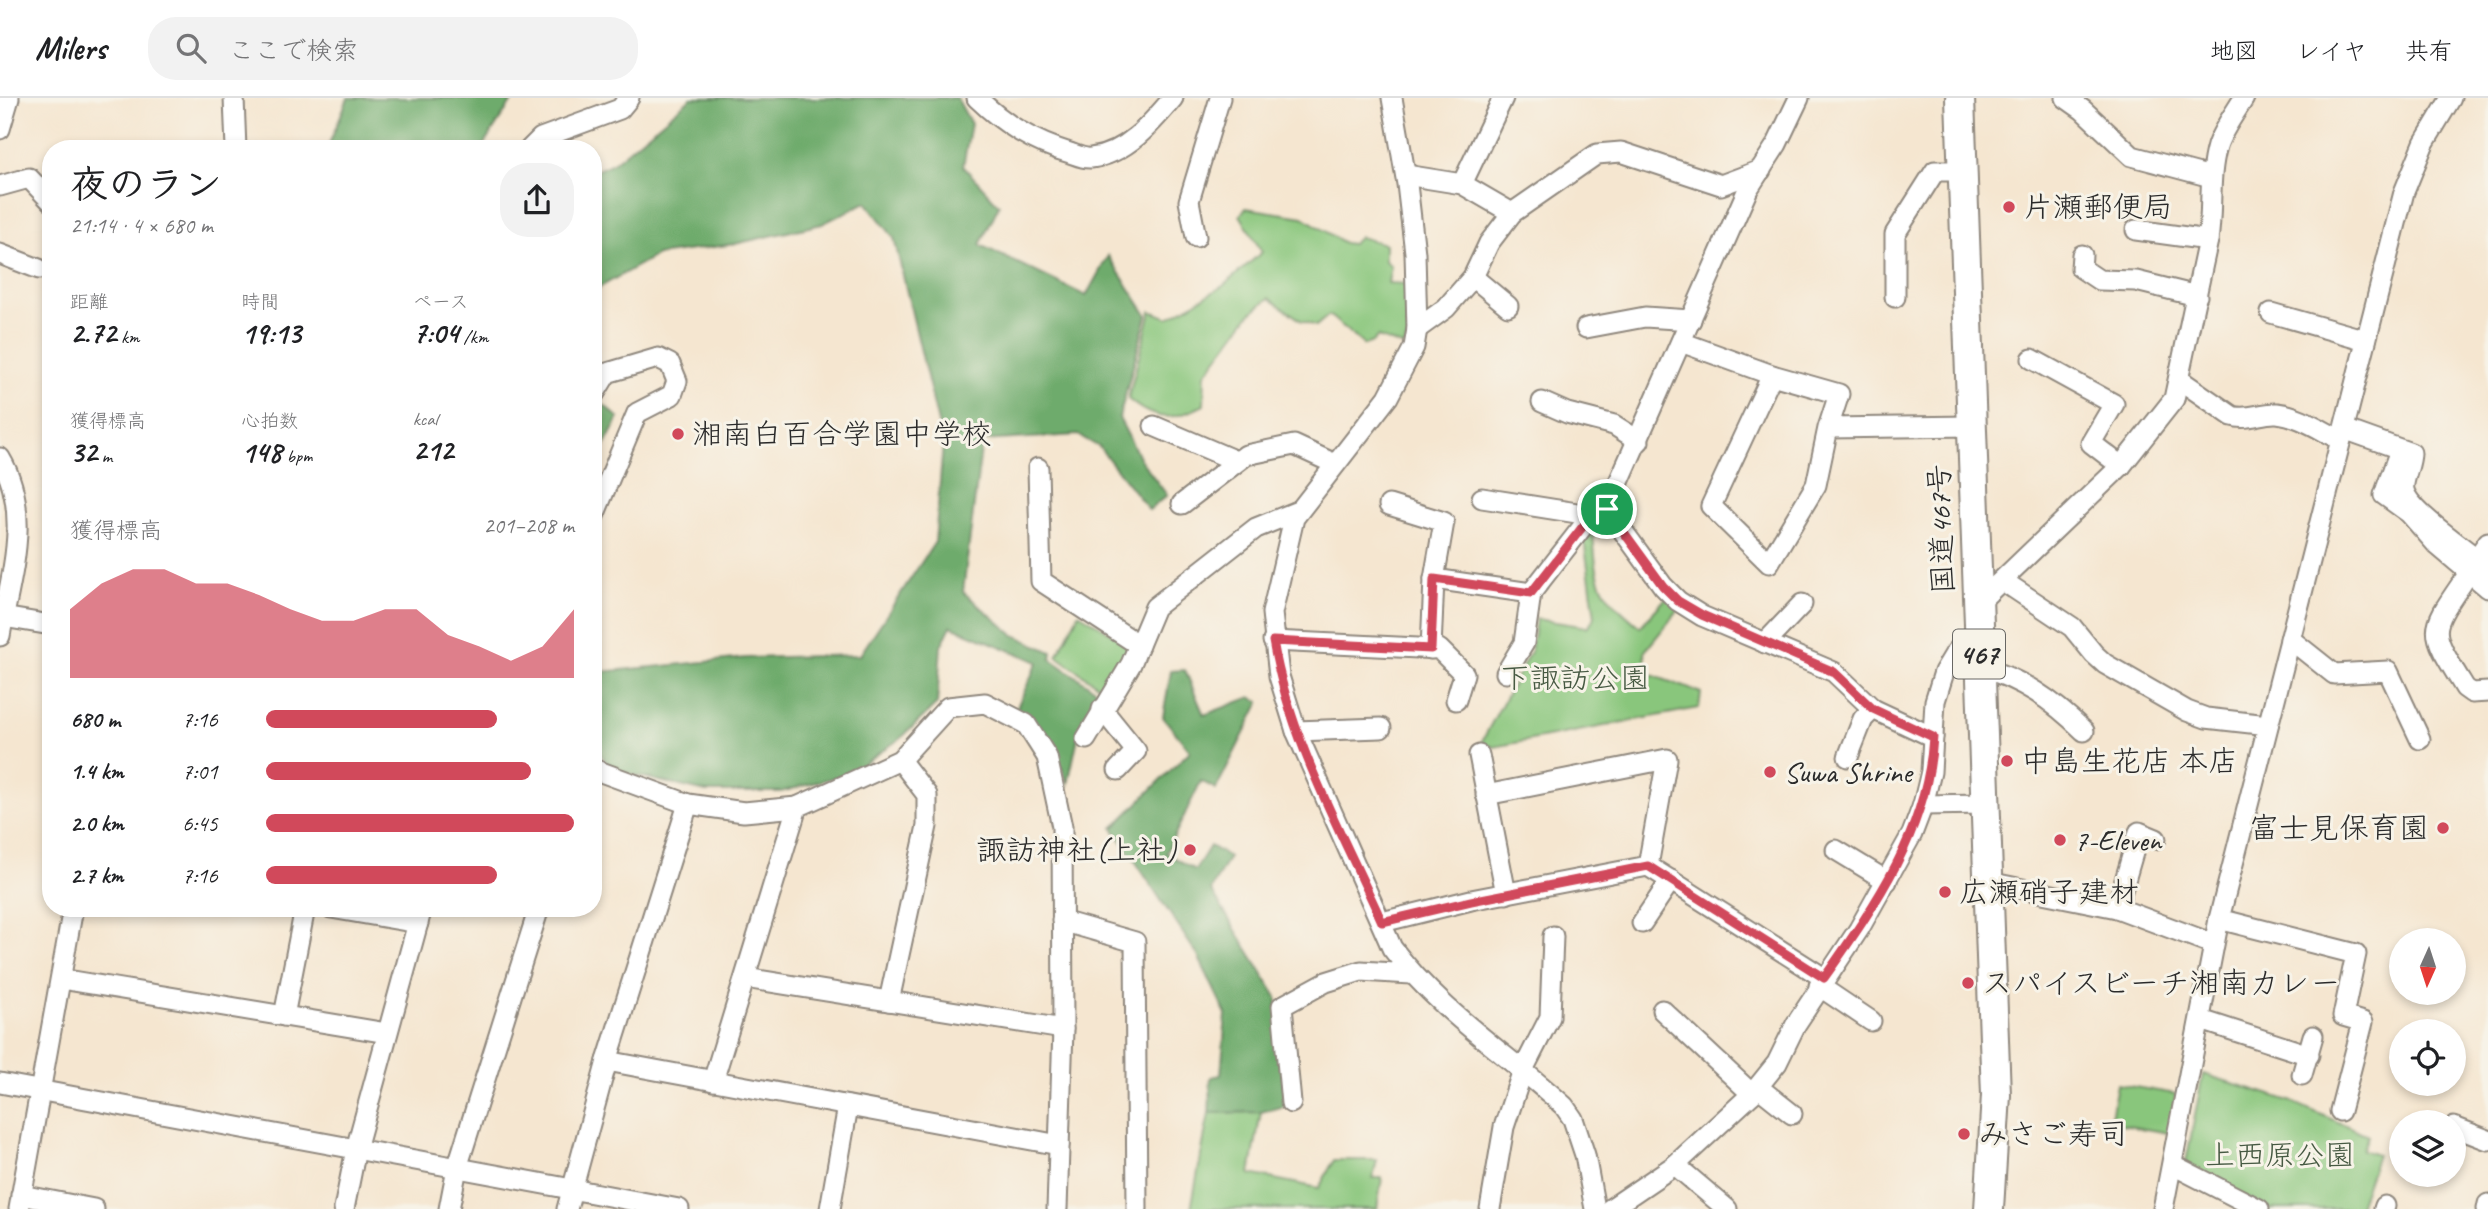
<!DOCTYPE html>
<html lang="ja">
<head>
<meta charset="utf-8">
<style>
  :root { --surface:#fff; --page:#f2f2f2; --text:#202124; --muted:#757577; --line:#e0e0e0; --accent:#d1495b }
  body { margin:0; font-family:Caveat,"Klee One",sans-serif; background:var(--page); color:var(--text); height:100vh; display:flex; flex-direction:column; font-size:26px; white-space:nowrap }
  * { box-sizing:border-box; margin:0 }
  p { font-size:23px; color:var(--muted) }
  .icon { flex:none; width:38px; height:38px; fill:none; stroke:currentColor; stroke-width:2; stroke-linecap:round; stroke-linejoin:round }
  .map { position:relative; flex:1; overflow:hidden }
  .panel { position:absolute; left:42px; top:42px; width:560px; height:777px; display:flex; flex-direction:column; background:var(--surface); border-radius:28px; box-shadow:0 4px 10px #0003 }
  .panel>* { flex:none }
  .needle { width:46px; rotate:183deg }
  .buttons { position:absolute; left:2389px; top:830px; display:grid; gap:14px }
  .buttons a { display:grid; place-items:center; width:77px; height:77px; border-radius:50%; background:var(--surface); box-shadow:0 4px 10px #0003; font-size:35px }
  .pin { position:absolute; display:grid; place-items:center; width:60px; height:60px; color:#fff; margin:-30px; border:4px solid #fff; border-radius:50%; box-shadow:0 2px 7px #0007 }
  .round { display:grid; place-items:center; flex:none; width:74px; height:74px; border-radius:28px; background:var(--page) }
  .headline { display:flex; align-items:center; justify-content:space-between; height:119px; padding:0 28px }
  h1 { font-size:38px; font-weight:700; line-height:52px }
  .metrics { display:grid; grid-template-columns:repeat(3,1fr); gap:10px; height:119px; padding:7px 28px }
  .metrics div { display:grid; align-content:center }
  .metrics b { font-size:30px; font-weight:700 }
  .metrics small { font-size:19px; font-weight:400 }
  .metrics p { font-size:19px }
  .chart { height:196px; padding:14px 28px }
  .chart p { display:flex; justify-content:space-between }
  .chart svg { width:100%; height:126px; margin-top:7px; fill:var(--accent); opacity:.7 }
  ul { padding:0 28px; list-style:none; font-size:23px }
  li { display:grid; grid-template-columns:112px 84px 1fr; align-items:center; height:52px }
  li i { height:18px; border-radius:9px; background:var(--accent) }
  header { display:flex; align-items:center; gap:42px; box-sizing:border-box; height:98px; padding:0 35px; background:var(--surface); border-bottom:2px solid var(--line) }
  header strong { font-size:33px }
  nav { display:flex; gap:38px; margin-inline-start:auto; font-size:24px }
  .search { width:490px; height:63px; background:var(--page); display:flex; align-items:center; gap:18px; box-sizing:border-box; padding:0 24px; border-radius:28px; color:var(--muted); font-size:26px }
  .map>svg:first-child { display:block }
  .green { fill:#89c67c; stroke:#5a7854; stroke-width:2 }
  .forest { fill:#6eab6c; stroke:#4c6b4c; stroke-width:2 }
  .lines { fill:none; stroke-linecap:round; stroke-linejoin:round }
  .minor-casing { stroke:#90887e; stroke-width:23 }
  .highway-casing { stroke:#90887e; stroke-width:32 }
  .minor { stroke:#fff; stroke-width:19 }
  .highway { stroke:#fff; stroke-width:28 }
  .route-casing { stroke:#fff; stroke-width:14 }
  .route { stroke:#d1495b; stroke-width:9 }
  .poi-dot { fill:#d1495b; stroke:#f7f3e8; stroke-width:2.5 }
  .labels { text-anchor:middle; stroke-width:6; stroke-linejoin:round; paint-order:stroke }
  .shield { fill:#f7f3e8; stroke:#686764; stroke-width:2 }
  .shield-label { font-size:28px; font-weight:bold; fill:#2b2b2b }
  .poi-label { font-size:30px; fill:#2b2b2b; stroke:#f7f3e8; text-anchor:start }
  .street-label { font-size:30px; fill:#2b2b2b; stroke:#f7f3e8 }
  .park-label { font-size:30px; fill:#475a43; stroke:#f7f3e8 }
</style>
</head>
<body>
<header>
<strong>Milers</strong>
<div class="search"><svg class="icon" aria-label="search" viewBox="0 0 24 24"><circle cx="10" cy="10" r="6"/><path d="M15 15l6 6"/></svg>ここで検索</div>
<nav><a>地図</a><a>レイヤ</a><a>共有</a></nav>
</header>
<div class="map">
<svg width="2488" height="1111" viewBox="0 0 2488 1111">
  <rect width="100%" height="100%" fill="#f7f3e8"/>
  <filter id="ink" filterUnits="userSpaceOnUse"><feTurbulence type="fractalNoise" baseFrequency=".0143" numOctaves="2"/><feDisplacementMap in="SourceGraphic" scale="14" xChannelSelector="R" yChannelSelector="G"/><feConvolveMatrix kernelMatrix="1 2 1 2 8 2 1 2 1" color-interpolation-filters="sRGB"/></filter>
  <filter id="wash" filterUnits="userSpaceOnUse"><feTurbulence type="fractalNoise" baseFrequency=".00686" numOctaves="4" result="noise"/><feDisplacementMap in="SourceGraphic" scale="28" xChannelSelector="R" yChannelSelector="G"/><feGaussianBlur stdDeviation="1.57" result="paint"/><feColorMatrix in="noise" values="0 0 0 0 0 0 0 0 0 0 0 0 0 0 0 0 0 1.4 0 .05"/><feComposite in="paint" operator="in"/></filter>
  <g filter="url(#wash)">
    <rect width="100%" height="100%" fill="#f5e6d0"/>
    <g class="green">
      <path d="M1246,110L1303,119L1344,145L1352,146L1360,139L1385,146V163L1391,168L1388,185L1409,186L1408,238L1404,249L1378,239L1373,244L1364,247L1329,217L1316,228L1302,223L1269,200L1250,216L1205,276L1204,307C1173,323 1155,324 1128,301L1151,213L1168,220L1223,188L1262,154L1240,117Z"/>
      <path d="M1593,434C1597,488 1598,494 1640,529L1667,499L1680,510L1645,553L1646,575L1701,595L1699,610L1494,649L1481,645L1531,552L1536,521L1587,529L1595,519L1583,435Z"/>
      <polygon points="1079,515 1133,549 1107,594 1057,558"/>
      <polygon points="2203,976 2290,1003 2368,1037 2362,1052 2377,1057 2358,1111 2270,1111 2192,1073 2186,1064"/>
      <polygon points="2117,986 2176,996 2169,1035 2110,1025"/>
      <polygon points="1261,1014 1250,1076 1319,1090 1334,1062 1377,1062 1373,1080 1382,1080 1377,1111 1191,1111 1209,1015"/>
    </g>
    <g class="forest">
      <polygon points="348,0 521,0 512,3 481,51 327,51"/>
      <polygon points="691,0 957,0 971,26 963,68 999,107 980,147 1086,198 1108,158 1147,217 1119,320 1140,361 1167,397 1149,412 1099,349 1078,337 982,343 963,494 1014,537 1052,554 1051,561 1100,595 1078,639 1068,686 1055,653 1016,611 1038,564 951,528 941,548 937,606 901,640 850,675 781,694 706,694 613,672 593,647 593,565 600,574 746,560 860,557 935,444 943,346 894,140 866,104 822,126 735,146 657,157 593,193 593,74 613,65"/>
      <polygon points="599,303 619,320 593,369 593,314"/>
      <polygon points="1185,572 1204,617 1251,599 1260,604 1216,691 1201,683 1166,755 1195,772 1210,748 1229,759 1211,792 1277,899 1285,1008 1261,1014 1209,1015 1211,979 1221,977 1226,916 1198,858 1113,730 1190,653 1163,619 1171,573"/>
    </g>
  </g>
  <g filter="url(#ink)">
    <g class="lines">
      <g class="minor-casing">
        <g id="minor">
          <polyline points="234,0 236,51"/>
          <path d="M977,0C1005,27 1033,44 1070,55C1076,57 1084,61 1091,60C1126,56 1152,25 1173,0"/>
          <path d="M1392,0L1407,86L1415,155L1417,231L1414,249L1388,299L1294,420L1272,515L1279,578L1296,633L1392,850C1439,913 1507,956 1564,1008L1573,1021L1585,1057L1595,1111"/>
          <polyline points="2066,0 2083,12 2132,58 2211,79"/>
          <polyline points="0,31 9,0"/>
          <polyline points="530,51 541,40 620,11 629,0"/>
          <polyline points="1406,77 1462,86 1512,115"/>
          <polyline points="1462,86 1503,0"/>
          <polyline points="0,88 29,80 51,103"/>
          <polyline points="2136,132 2208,142"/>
          <polyline points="1196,139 1189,103 1220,0"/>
          <polyline points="0,156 39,171"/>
          <polyline points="2082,157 2081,170 2099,182 2136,183 2197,198"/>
          <polyline points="1473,179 1508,208"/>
          <polyline points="1895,199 1895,136 1935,73 1963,73"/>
          <polyline points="2271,215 2366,242"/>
          <polyline points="1586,230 1645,219 1691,222"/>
          <polyline points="1417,231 1446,210 1473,179 1489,145 1512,115 1597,56 1621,54 1721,87 1761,72"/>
          <polyline points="1681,244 1772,277"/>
          <polyline points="2032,261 2114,306 2091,345 2121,368"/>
          <path d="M2180,282L2232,318C2248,323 2261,314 2277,315C2299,317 2322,333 2341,342"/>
          <polyline points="593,298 607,275 658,260 670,266 677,283 672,297 637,315 593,420"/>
          <polyline points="1542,304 1567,315 1614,327 1639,343"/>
          <polyline points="1154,328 1236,363"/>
          <polyline points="1828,330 1816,387 1769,465 1711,408 1772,277 1839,296 1828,330 1971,328"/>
          <path d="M2344,331L2411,355C2411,368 2402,382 2404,392C2409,414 2470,453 2488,470"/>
          <polyline points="2400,352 2384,397 2409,415 2437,447 2488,490"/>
          <path d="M0,360C33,415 10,479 0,538"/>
          <polyline points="1038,370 1041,483 1139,547"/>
          <polyline points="1482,400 1596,418"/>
          <polyline points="1182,406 1246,357 1294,347 1335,366"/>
          <polyline points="1389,407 1444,424 1434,481 1431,551"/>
          <polyline points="1607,411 1663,488 1678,503 1702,518 1834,574 1873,611 1933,639"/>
          <polyline points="2477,460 2488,444"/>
          <path d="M2469,475C2428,535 2427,528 2465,590L2472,595L2488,594"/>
          <polyline points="1434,481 1531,495 1584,427 1607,411 1748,91 1777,46 1799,0"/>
          <polyline points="2003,483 2072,529 2094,556 2105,566 2187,613 2206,620 2268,627"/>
          <path d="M1977,506L2121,368L2174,301L2208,142C2213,111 2208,79 2217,48C2222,32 2235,15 2244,0"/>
          <polyline points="3,519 51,527"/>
          <polyline points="2290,541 2334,576 2388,573 2420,641"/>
          <polyline points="1273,543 1439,551 1464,576 1456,602"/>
          <polyline points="1765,545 1802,506"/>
          <path d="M1979,568C2024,583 2050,600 2084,633"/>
          <polyline points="1506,575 1524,545 1531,495"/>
          <polyline points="1102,611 1136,653 1118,672"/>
          <polyline points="1296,633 1381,630"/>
          <polyline points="1086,641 1131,566 1155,509 1256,430 1298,413"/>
          <polyline points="1479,657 1506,796"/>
          <polyline points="1848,659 1863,621 1873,611"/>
          <polyline points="593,671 688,706 744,714 797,709 900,662 948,609 985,605 1026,626 1047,659 1062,729 1063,931 1057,1111"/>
          <polyline points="1486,697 1667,661 1648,768"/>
          <polyline points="1923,707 1985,706"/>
          <polyline points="1836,752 1887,783"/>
          <polyline points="1988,784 2117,810 2213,846"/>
          <polyline points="331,810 418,825"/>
          <polyline points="2117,810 2139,734 2156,741"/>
          <polyline points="2219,821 2356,856 2343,918 2363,924 2340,1013"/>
          <polyline points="1062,823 1135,844 1137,1111"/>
          <polyline points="1382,824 1471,802 1648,768 1824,880"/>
          <polyline points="1642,825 1671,782"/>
          <polyline points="745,880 1063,931"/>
          <polyline points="61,881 387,935"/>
          <polyline points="1819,888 1871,923"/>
          <polyline points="889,903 927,728 927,697 900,662"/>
          <polyline points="1662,912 1752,996"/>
          <polyline points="284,918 305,810"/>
          <polyline points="2201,922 2309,957"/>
          <polyline points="607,963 1059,1047"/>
          <polyline points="2302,977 2313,938"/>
          <polyline points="713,983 797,709"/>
          <polyline points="0,985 679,1111"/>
          <polyline points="1758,989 1792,1016"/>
          <polyline points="1291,1005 1282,908 1326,884 1361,873 1411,876"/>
          <polyline points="2454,1029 2488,1042"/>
          <polyline points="1675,1067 1727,1111"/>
          <polyline points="2173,1067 2259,1111"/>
          <polyline points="21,1097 94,1111"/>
          <polyline points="19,1111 73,810"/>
          <polyline points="344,1111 356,1051 422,810"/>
          <polyline points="449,1111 457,1070 539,810"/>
          <polyline points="567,1111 607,963 688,706"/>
          <polyline points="830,1111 848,1008"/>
          <polyline points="1490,1111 1504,1029 1523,972 1550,919 1553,838"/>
          <polyline points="1610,1111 1675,1067 1752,996 1777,965 1796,926 1859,831 1912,736 1923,707 1931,674 1935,603 1944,574 1956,554 1977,534"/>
          <polyline points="2163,1111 2219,821 2404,94 2424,45 2451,0"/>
          <polyline points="2384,1111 2385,1108"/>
          <polyline points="2487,1111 2488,1106"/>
        </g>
      </g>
      <g class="highway-casing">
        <polyline id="highway" points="1960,0 1996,997 1989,1111"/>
      </g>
      <use href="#minor" class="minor"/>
      <use href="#highway" class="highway"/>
    </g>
  </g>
  <g class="lines" filter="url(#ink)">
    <g class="route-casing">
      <path id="route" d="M1607,411L1663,488L1678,503L1702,517L1834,574L1873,611L1933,639C1928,732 1876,806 1824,880L1648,768L1471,803L1382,824C1341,733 1290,643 1273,543L1431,551L1434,481L1531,495L1584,427Z"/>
    </g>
    <use href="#route" class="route"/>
  </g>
  <g class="poi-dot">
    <circle cx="2009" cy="109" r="7"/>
    <circle cx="678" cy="336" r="7"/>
    <circle cx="2007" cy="663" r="7"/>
    <circle cx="1770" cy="674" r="7"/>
    <circle cx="2443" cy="730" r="7"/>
    <circle cx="2060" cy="742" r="7"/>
    <circle cx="1190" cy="752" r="7"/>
    <circle cx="1945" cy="794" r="7"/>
    <circle cx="1968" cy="885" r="7"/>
    <circle cx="1964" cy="1036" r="7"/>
  </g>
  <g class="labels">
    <rect class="shield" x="1953" y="531.5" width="52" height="49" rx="5"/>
    <g class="shield-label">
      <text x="1979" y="566">467</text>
    </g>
    <g class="poi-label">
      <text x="2023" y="119">片瀬郵便局</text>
      <text x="692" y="346">湘南白百合学園中学校</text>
      <text x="2021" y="673">中島生花店 本店</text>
      <text x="1784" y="684">Suwa Shrine</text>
      <text x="2429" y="740" text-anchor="end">富士見保育園</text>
      <text x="2074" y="752">7-Eleven</text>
      <text x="1176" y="762" text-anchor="end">諏訪神社(上社)</text>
      <text x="1959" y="804">広瀬硝子建材</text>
      <text x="1982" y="895">スパイスビーチ湘南カレー</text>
      <text x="1978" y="1046">みさご寿司</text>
    </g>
    <g class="street-label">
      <text transform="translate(1941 431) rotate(-92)" y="10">国道467号</text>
    </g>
    <g class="park-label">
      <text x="1575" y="590">下諏訪公園</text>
      <text x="2280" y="1067">上西原公園</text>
    </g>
  </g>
</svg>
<div class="buttons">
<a><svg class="needle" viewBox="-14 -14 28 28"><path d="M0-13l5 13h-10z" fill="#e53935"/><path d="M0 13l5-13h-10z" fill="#757577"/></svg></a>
<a><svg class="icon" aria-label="locate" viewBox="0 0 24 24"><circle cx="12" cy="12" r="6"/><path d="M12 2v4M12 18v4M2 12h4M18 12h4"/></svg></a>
<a><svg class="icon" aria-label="layers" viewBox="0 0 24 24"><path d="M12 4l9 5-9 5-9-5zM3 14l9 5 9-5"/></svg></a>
</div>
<div class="pin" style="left:1607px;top:411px;background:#1e9e55"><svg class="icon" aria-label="arrive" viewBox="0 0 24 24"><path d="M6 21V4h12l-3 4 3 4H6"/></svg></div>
<section class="panel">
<div class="headline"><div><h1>夜のラン</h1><p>21:14 · 4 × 680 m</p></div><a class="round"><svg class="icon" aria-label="share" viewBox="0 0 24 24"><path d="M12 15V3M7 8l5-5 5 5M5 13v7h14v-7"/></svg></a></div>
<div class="metrics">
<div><p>距離</p><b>2.72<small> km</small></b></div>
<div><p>時間</p><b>19:13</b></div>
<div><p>ペース</p><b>7:04<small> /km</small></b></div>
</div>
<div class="metrics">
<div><p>獲得標高</p><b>32<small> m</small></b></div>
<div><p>心拍数</p><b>148<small> bpm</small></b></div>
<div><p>kcal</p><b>212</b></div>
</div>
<div class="chart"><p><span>獲得標高</span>201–208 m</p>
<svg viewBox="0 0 160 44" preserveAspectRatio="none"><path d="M0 44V20L10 11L20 6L30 6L40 11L50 11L60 15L70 20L80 24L90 24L100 20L110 20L120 29L130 33L140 38L150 33L160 20V44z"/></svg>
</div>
<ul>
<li><b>680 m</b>7:16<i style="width:75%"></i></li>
<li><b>1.4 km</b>7:01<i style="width:86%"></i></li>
<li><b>2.0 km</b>6:45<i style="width:100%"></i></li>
<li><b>2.7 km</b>7:16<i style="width:75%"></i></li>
</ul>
</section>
</div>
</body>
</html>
